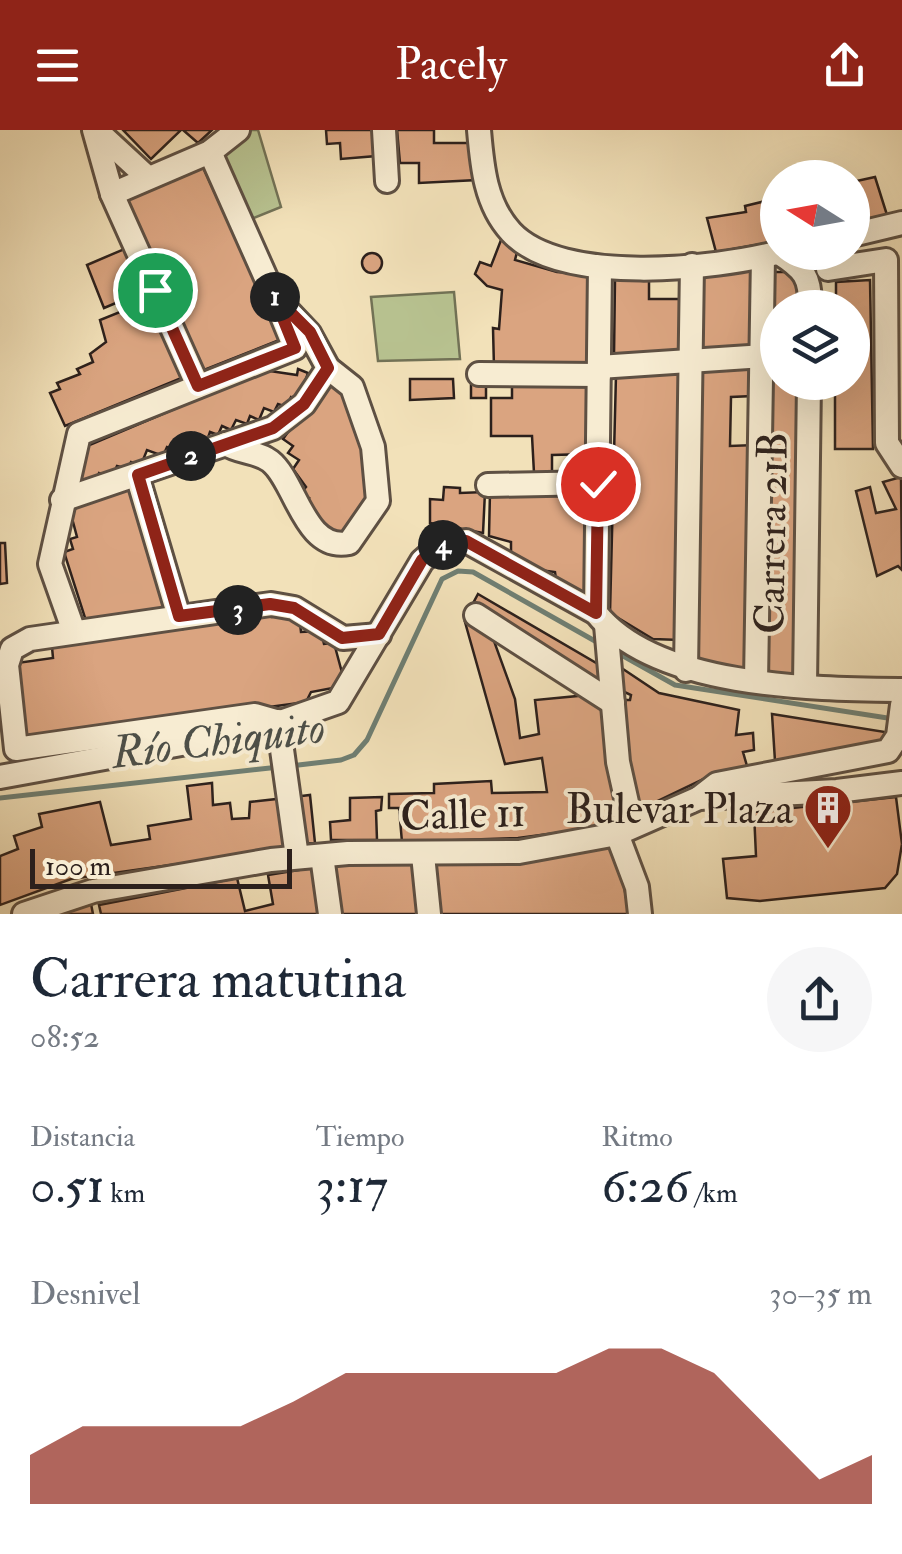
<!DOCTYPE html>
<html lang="es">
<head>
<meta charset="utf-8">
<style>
  :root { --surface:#fff; --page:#f6f6f7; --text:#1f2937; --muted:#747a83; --accent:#8f2418 }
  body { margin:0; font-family:"IM FELL Double Pica",serif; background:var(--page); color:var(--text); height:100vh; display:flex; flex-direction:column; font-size:38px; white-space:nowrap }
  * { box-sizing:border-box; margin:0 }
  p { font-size:32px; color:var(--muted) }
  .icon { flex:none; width:55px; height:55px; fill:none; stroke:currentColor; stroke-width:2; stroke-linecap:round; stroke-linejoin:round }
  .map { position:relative; height:784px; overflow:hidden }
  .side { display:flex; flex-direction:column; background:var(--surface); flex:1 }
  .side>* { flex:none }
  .needle { width:65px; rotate:281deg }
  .controls { position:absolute; left:760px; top:30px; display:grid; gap:20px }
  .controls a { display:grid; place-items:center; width:110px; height:110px; border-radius:50%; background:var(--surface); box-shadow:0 10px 40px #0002; font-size:50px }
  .scale { position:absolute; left:30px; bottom:25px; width:262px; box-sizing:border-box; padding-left:10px; border:5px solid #2c201c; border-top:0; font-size:28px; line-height:35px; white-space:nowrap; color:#2c201c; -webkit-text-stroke:8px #f7ecd2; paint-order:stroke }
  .pin { position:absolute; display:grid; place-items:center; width:85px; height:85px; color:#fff; margin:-42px; border:5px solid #fff; border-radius:50%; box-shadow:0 2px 10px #0007 }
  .km { position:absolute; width:50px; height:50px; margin:-25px; border-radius:50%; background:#222; color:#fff; font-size:28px; line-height:50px; text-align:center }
  .round { display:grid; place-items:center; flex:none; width:105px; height:105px; border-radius:52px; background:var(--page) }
  .summary { display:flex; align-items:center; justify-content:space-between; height:170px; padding:0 30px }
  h1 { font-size:55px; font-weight:600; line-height:75px }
  .stats { display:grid; grid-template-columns:repeat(3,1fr); gap:15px; height:170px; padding:10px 30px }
  .stats div { display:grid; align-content:center }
  .stats b { font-size:50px; font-weight:600 }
  .stats small { font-size:28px; font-weight:400 }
  .stats p { font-size:28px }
  .chart { height:280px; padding:20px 30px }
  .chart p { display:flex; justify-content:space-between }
  .chart svg { width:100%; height:180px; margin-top:10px; fill:var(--accent); opacity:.7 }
  header { display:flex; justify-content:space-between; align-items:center; height:130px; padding:0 30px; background:var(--accent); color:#fff; font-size:45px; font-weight:600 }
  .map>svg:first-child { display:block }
  .green { fill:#b8c391; stroke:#727256; stroke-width:2.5 }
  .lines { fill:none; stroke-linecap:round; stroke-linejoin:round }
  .stream { stroke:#6f7f73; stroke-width:5 }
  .building { fill:#daa480; stroke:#2c201c; stroke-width:2.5 }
  .minor-casing { stroke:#5e5043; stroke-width:28 }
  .minor { stroke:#f7ecd2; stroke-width:22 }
  .route-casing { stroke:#fff; stroke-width:20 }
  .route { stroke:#8f2418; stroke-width:12 }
  .labels { text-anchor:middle; stroke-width:8; stroke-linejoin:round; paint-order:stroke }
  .street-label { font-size:42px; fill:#2c201c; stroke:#f7ecd2 }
  .poi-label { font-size:42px; fill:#2c201c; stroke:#f7ecd2; text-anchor:end }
  .water-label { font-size:45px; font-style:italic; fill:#4d4f48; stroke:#f7ecd2 }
</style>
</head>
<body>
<header><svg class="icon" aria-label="menu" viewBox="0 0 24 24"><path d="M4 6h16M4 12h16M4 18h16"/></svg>Pacely<svg class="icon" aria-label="share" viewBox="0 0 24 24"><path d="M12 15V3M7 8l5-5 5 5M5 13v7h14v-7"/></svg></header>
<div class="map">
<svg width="902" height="784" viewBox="0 0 902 784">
  <rect width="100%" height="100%" fill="#f2e1b9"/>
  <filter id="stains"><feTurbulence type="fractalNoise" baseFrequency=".002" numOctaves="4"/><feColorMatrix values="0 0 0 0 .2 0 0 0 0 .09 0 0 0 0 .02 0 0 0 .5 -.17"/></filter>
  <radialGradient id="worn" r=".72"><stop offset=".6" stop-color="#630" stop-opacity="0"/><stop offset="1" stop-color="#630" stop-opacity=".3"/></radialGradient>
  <g class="green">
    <polygon points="248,0 258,0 281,77 251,89 223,24"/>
    <polygon points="454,162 460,229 378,231 371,167"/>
  </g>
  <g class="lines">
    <g class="stream">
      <polyline points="616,522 675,555 894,589"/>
      <polyline points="290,636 341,630 354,625 367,610 442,449 458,441 473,442 602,515"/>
      <polyline points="0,668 279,637"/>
    </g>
  </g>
  <g class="building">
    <polygon points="123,0 181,0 151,29"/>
    <polygon points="183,0 212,0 198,13"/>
    <polygon points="326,0 374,0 376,26 341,29 340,13 327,14"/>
    <polygon points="397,0 434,0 434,13 473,13 477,50 419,53 419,33 400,33"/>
    <polygon points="202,35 282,209 199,242 124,67"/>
    <polygon points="875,47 887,85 852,95 852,52"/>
    <polygon points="778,68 778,111 716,122 707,88 746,82 745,76"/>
    <polygon points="501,110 517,122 515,130 557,142 592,144 590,236 494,238 493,198 499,199 502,160 487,156 475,144 480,132 491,136"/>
    <polygon points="129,117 149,159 104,178 87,135"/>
    <circle cx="372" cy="133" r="10"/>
    <polygon points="739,139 757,139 754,218 698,226 697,142 738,143"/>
    <polygon points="767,142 801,142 801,178 778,178 778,217 769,217"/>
    <polygon points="615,149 649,150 649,169 687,169 684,227 614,226"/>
    <polygon points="870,150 873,319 835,319 835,252 852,252 852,178 836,178 836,152"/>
    <polygon points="152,169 184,247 65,296 50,263 60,259 57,253 80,244 77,239 93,232 90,224 106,212 100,190"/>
    <polygon points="769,231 778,231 778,252 803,252 799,546 765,543"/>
    <polygon points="755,233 753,266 731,267 730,316 755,315 751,540 694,531 700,239"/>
    <polygon points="298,239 308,243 299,270 291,267 287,277 278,274 274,282 264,278 259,290 250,286 247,294 236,290 231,300 222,296 218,305 210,302 208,308 195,303 191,314 183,311 180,321 167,317 163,326 147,320 141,335 131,332 128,339 117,336 112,347 99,343 96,352 74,356 87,316 252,246 270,241 297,245"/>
    <polygon points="685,244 680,510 653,509 610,483 616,245"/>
    <polygon points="410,249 453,249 454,268 410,270"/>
    <polygon points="325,250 347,262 372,346 370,383 346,413 309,391 302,376 309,368 301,363 306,357 293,339 299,330 288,323 293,316 283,309"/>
    <polygon points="512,250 592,252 590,324 552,325 552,344 534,343 532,306 491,306 491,268 512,268"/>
    <rect x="471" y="253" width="15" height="15"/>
    <polygon points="901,347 902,440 898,436 877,446 856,361 870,357 876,383 896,379 883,352"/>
    <polygon points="130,352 172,481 86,491 64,422 73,419 70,409 77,407 69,377"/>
    <polygon points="444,357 460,358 460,363 485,362 483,403 430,393 430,369 443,370"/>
    <polygon points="589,361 587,464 556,449 555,442 540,440 511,423 511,412 489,406 490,362"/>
    <polygon points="0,413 5,413 7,453 0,454"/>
    <polygon points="478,464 603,537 603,560 471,477"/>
    <polygon points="271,483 272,487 299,484 301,502 321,501 324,514 334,513 344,550 338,557 311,562 306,572 27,610 17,533 53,528 52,517"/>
    <polygon points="476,490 490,500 515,569 520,608 539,604 535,570 577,566 577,556 605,573 623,688 586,699 518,708 402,712 399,678 389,678 389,664 434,663 434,654 491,651 492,663 547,662 542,628 505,634 465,492"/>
    <polygon points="623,539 659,563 739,580 736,605 753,603 754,620 743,622 747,636 714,644 635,682 620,570 630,570 631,565 620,560"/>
    <polygon points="772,584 885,602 885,614 775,631"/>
    <polygon points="212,653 213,675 230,673 232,689 249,688 250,672 286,668 292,718 71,749 0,775 0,726 18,719 14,706 42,697 39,684 100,672 111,715 150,709 148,696 191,689 187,656"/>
    <polygon points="310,665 315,713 299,714 293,667"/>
    <polygon points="382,667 381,680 376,681 377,710 331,710 330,692 350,690 350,668"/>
    <polygon points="896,667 902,714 897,744 885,758 760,771 727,768 723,729 756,726 754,682"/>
    <polygon points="616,712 629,784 434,784 430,733"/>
    <polygon points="419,732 425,784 335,784 329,734"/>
    <polygon points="317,737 324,784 101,784 99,775 237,748 245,781 273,774 268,745"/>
    <polygon points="91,774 93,784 52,784 64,780"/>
  </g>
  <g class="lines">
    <g class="minor-casing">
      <g id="minor">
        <polyline points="94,0 112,64 198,256"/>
        <polyline points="96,0 147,47"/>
        <polyline points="384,0 387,51"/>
        <path d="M479,0C482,35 485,74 511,102C561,156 716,139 780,122"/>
        <path d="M210,22L274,166L309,203L328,238L352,257L373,317L378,371L349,413C304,422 296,351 270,331C257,321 239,323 226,314"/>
        <polyline points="112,64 210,22 238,0"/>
        <polyline points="852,105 902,93"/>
        <path d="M779,123C804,139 811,147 810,178"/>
        <polyline points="828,139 886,130 887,313 902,336"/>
        <polyline points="599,237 778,225"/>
        <polyline points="479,244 599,245"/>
        <polyline points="137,345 179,487"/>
        <polyline points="488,355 598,353"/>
        <polyline points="62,370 273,298 304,274 328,238"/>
        <polyline points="596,483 600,137"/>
        <polyline points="476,485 613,573"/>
        <polyline points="606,495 618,632 632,695"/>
        <polyline points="73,499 50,434 79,304 295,218 279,179"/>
        <polyline points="686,540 692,135"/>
        <polyline points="756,551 763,127"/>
        <polyline points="805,555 809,252"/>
        <polyline points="276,591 255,585 16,619 7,535 12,519 30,509 271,474 294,478 343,508 379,505"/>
        <polyline points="278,591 297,727"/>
        <path d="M0,647L258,600L338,572L422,431L439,416L466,411L596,483C656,558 813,559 902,560"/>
        <polyline points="699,668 717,654 888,621 898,606 902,575"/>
        <polyline points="617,704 637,757 640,784"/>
        <polyline points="423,725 429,784"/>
        <polyline points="322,726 330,784"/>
        <polyline points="24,784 93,761 271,730 348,723 519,722 617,704 699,668 837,661 902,653"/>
      </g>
    </g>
    <use href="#minor" class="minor"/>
  </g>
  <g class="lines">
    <g class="route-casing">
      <polyline id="route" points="155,160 198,256 295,218 274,166 310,202 328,238 304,274 273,298 138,345 179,486 270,474 294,478 342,508 379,504 422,430 438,416 466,411 596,483 598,354"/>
    </g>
    <use href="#route" class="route"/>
  </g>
  <defs>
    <g id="building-pin" transform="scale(2.5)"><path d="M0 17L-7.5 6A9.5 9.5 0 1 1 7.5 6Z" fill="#8f2418" stroke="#f7ecd2"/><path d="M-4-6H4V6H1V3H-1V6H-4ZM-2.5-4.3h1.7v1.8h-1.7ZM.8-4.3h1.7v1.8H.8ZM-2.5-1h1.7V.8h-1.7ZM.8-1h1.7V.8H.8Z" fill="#fff"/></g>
  </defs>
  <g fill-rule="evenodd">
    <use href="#building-pin" x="828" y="678"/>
  </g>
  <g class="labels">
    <g class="street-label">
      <text transform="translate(770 403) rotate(-89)" y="15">Carrera 21B</text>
      <text transform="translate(463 683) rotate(-2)" y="15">Calle 11</text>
    </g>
    <g class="poi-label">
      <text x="793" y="693">Bulevar Plaza</text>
    </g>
    <g class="water-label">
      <text transform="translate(218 609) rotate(-7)" y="16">Río Chiquito</text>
    </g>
  </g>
  <rect width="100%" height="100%" filter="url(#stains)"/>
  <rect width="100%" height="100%" fill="url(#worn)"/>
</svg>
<div class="controls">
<a><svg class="needle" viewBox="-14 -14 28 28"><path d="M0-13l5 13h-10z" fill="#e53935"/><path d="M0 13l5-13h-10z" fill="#747a83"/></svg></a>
<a><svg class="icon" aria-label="layers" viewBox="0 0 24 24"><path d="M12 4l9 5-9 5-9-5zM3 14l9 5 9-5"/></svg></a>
</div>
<div class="scale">100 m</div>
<div class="pin" style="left:155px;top:160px;background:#1e9e55"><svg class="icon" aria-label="arrive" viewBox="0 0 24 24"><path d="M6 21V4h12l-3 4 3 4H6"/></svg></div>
<div class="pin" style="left:598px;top:354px;background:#d93025"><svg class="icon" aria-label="check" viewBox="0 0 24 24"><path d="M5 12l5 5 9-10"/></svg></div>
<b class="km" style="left:275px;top:167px">1</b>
<b class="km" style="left:191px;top:326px">2</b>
<b class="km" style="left:238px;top:480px">3</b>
<b class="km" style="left:443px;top:415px">4</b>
</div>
<section class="side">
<div class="summary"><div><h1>Carrera matutina</h1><p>08:52</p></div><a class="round"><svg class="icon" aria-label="share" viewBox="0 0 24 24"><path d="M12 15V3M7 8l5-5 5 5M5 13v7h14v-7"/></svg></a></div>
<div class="stats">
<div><p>Distancia</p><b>0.51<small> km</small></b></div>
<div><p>Tiempo</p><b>3:17</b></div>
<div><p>Ritmo</p><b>6:26<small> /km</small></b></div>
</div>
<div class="chart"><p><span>Desnivel</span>30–35 m</p>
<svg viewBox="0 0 160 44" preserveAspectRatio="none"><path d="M0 44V32L10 25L20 25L30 25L40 25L50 19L60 12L70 12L80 12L90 12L100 12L110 6L120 6L130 12L140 25L150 38L160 32V44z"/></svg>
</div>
</section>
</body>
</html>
